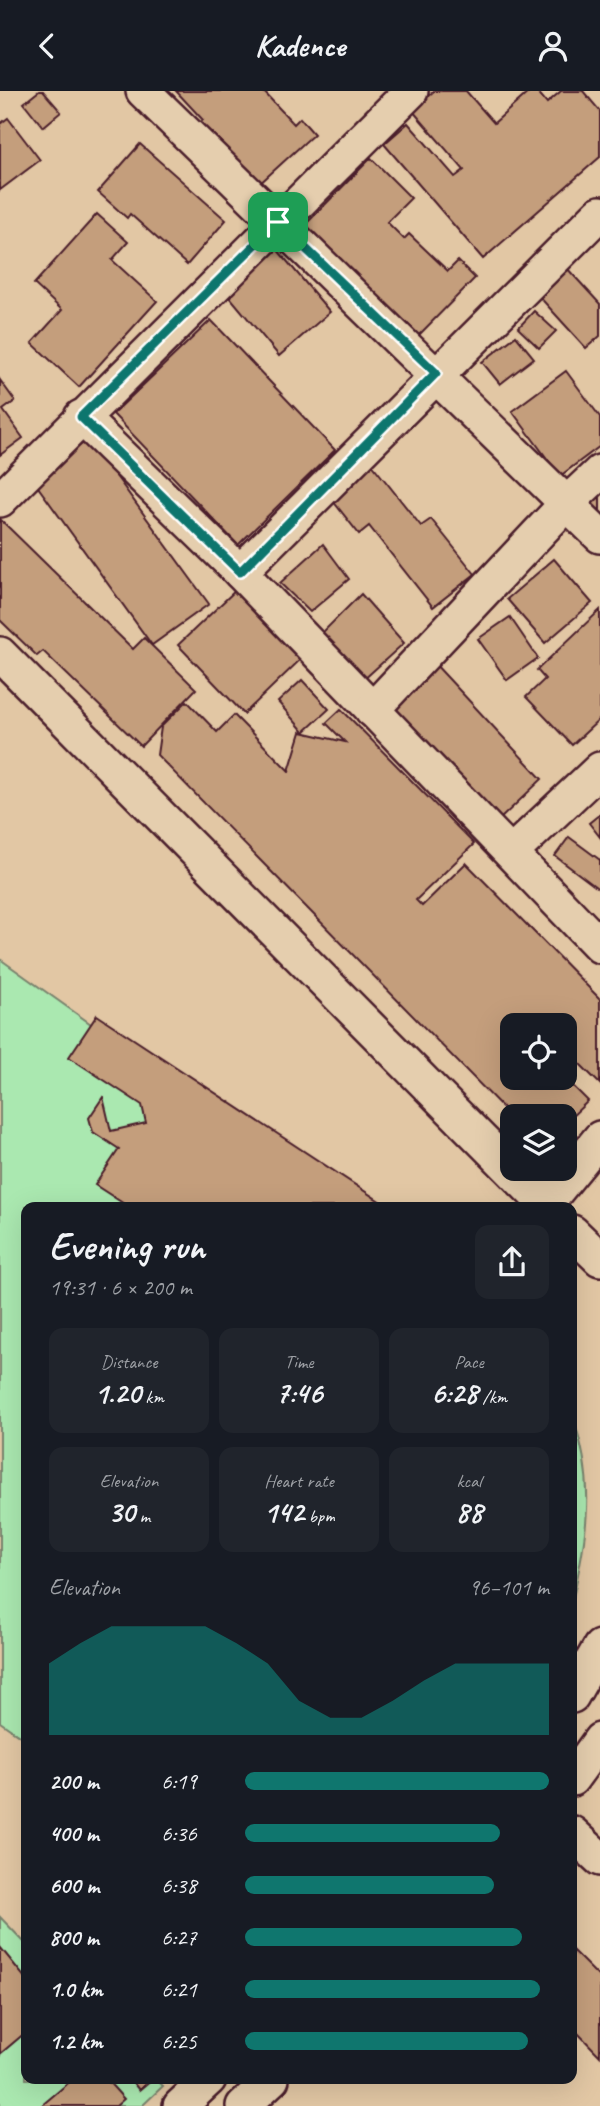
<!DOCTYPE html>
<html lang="en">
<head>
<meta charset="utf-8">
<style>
  :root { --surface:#171b24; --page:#20242c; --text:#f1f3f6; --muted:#9ea1a6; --accent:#0f766e }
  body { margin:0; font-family:Caveat,sans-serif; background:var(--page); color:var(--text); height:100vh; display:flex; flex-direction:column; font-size:26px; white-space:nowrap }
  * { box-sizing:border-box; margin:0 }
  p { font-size:23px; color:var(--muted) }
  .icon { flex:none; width:38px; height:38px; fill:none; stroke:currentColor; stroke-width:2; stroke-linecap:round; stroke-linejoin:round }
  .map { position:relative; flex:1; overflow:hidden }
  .sheet { position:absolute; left:21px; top:1111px; width:556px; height:882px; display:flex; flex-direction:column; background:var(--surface); border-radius:14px; box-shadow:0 7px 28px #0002 }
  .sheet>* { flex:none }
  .buttons { position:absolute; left:500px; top:922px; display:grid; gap:14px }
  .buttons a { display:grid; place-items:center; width:77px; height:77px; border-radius:14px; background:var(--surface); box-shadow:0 7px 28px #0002; font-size:35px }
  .pin { position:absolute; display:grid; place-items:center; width:60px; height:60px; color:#fff; margin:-30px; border-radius:14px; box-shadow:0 4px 10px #0006 }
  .round { display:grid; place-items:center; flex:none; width:74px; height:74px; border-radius:14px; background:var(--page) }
  .summary { display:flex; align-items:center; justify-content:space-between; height:119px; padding:0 28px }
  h1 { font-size:38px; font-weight:700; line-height:52px }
  .stats { display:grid; grid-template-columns:repeat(3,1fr); gap:10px; height:119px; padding:7px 28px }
  .stats div { display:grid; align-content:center; border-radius:14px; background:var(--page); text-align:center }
  .stats b { font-size:30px; font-weight:700 }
  .stats small { font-size:19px; font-weight:400 }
  .stats p { font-size:19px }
  .chart { height:196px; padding:14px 28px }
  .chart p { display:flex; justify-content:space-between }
  .chart svg { width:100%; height:126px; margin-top:7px; fill:var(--accent); opacity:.7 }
  ul { padding:0 28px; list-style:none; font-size:23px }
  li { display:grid; grid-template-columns:112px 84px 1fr; align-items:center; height:52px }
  li i { height:18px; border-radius:9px; background:var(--accent) }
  header { display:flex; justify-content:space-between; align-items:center; height:91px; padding:0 28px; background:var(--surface); font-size:32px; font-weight:700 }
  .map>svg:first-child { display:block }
  .green { fill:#aae8b0; stroke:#7a846e; stroke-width:2 }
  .building { fill:#c49e7c; stroke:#4a1f2b; stroke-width:2 }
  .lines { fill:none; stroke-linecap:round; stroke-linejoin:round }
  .street-casing { stroke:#4a1f2b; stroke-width:38 }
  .street { stroke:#e5ceae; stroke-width:33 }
  .route-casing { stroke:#fff; stroke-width:14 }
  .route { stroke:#0f766e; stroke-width:9 }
</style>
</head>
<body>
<header><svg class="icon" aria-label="back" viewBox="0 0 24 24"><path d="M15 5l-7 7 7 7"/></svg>Kadence<svg class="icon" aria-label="person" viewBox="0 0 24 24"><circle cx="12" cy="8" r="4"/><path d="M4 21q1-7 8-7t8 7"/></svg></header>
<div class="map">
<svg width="600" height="2015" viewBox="0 0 600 2015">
  <rect width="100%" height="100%" fill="#e2c7a4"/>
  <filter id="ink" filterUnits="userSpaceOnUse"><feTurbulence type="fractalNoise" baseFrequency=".0143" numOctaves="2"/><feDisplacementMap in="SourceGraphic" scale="14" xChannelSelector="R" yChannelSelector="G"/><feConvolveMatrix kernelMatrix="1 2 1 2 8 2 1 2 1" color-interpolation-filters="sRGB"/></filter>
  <g filter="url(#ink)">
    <g class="green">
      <polygon points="0,868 347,1116 26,1116 26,1649 0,1631"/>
      <path d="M572,1324C597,1392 587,1443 572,1512Z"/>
      <polygon points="0,1826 26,1853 26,1988 156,1988 163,1995 142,2015 0,2015"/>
    </g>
    <g class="building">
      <polygon points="39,0 43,0 61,21 43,36 24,12"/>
      <polygon points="176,0 263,0 294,33 300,27 314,43 257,95 200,32 203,29"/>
      <polygon points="434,0 466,0 494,32 530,0 537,0 547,12 561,0 583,0 600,20 600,66 483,168 384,53 408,32 455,86 464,79 412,19"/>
      <polygon points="8,27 40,69 0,99 0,33"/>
      <polygon points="140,53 226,129 187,174 130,123 127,127 98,101"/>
      <polygon points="371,67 411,107 387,131 404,148 409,143 448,180 458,170 475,187 416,247 304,135"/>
      <polygon points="97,123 128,151 112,169 157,210 79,296 32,252 62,219 34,193"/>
      <polygon points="276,157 330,221 279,265 225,200"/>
      <polygon points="565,175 600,213 600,245 586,257 536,202"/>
      <polygon points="534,220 556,240 539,257 518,237"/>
      <polygon points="211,229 335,359 238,454 113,323"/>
      <polygon points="516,245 534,267 500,293 482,271"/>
      <polygon points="566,280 600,326 600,355 560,385 512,320"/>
      <polygon points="0,289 15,310 3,319 23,347 0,364"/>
      <polygon points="89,348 209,513 152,554 33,389"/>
      <polygon points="371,372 421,435 431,428 475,483 433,516 369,435 359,443 329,405"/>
      <polygon points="600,399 600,423 588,411"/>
      <polygon points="0,428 133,558 144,547 196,598 141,655 43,560 37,565 0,529"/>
      <polygon points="323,453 349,488 310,521 280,492"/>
      <polygon points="554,468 592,512 545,552 507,508"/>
      <polygon points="238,497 304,565 244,623 178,554"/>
      <polygon points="361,503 404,552 362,590 321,543"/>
      <polygon points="600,519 600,628 572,654 526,606 545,588 537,579"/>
      <polygon points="510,526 538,567 507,589 478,548"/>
      <polygon points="433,571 542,688 498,730 389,612"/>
      <polygon points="302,589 329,618 304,641 278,611"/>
      <polygon points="187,610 217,641 234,624 289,680 301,641 345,651 326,632 341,618 474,753 416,809 422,815 466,772 600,908 600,993 565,958 565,934 513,934 513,987 565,987 588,1010 565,1032 565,1026 513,1027 157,664 161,636"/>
      <polygon points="600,723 600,746 589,732"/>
      <polygon points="569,746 600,769 600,799 555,765"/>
      <polygon points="97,924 384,1113 385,1116 129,1116 95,1094 119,1058 93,1041 89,1027 103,1006 111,1040 146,1032 142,1014 69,966"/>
      <polygon points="0,1856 26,1888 26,1941 0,1963"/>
      <polygon points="572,1859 600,1887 600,1965 572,1936"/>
      <polygon points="73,1988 106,1988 124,2008 116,2015 41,2015"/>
      <polygon points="130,1988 152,1988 139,1999"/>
    </g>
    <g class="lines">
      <g class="street-casing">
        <g id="street">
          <polyline points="143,0 600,445"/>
          <polyline points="81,326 240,481 600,855"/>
          <polyline points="0,409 411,0"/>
          <polyline points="240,481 600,122"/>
          <polyline points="0,563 548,1116"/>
          <polyline points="372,619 566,413 600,381"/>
          <polyline points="511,762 600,678"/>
          <polyline points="545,1114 600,1047"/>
          <polyline points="572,1141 600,1168"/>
          <polyline points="572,1605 600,1556"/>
          <polyline points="572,1688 600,1649"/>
          <polyline points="572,1742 600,1768"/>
          <polyline points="180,2015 209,1988"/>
          <polyline points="243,2015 272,1988"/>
        </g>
      </g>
      <use href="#street" class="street"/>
    </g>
  </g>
  <g class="lines" filter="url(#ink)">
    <g class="route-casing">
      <polygon id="route" points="278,131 436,282 240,481 81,326"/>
    </g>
    <use href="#route" class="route"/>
  </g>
</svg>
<div class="buttons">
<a><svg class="icon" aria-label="locate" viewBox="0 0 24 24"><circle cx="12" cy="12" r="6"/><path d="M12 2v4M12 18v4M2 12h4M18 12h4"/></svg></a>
<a><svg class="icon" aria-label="layers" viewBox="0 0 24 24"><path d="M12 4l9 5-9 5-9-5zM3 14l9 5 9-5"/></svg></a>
</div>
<div class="pin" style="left:278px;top:131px;background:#1e9e55"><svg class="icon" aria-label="arrive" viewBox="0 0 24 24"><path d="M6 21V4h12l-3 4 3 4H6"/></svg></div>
<section class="sheet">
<div class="summary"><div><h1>Evening run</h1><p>19:31 · 6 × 200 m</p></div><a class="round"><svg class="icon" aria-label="share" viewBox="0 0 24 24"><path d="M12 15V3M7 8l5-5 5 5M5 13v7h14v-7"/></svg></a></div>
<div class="stats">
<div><p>Distance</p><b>1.20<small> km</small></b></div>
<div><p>Time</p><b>7:46</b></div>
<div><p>Pace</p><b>6:28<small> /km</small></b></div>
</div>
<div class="stats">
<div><p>Elevation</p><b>30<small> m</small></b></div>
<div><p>Heart rate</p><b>142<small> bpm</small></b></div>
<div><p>kcal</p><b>88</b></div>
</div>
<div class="chart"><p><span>Elevation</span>96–101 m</p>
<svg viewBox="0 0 160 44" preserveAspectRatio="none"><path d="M0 44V19L10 12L20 6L30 6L40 6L50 6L60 12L70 19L80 32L90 38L100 38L110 32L120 25L130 19L140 19L150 19L160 19V44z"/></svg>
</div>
<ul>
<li><b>200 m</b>6:19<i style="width:100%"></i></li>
<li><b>400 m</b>6:36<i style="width:84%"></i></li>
<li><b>600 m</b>6:38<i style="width:82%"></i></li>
<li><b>800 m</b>6:27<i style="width:91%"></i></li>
<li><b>1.0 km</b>6:21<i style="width:97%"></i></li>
<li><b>1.2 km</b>6:25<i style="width:93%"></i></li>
</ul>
</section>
</div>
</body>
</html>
